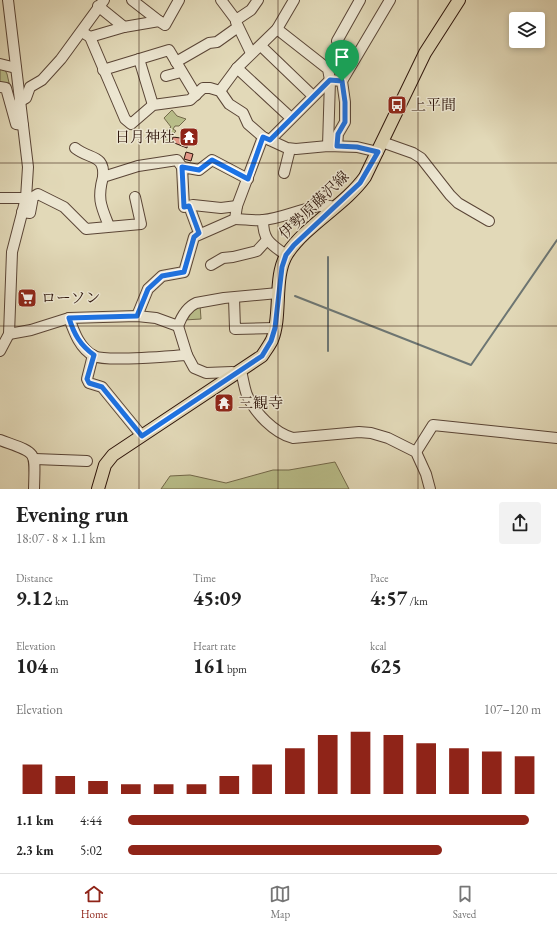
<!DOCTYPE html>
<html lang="en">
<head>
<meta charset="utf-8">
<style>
  :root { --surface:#fff; --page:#f2f2f2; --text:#222; --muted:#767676; --line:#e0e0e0; --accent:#8f2418 }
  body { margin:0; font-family:"EB Garamond","Noto Serif JP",serif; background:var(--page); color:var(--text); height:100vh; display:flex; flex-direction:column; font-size:15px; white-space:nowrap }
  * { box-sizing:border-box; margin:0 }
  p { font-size:13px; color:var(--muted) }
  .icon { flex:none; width:22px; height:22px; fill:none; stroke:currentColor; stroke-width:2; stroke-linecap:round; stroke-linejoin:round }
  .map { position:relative; height:489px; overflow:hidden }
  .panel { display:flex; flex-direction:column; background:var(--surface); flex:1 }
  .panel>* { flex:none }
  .fabs { position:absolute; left:509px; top:12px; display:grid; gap:8px }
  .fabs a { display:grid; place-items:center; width:36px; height:36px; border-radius:4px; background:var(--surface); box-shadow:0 2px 6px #0003; font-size:20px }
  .pin { position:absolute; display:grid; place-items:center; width:34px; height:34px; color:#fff; margin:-41px -17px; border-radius:50% 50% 50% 0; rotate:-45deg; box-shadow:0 0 4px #0007 }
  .pin .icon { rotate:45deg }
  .round { display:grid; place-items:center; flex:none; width:42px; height:42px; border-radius:4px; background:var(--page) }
  .head { display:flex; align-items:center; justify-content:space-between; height:68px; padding:0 16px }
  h1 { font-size:22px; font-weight:700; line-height:30px }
  .figures { display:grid; grid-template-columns:repeat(3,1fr); gap:6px; height:68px; padding:4px 16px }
  .figures div { display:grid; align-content:center }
  .figures b { font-size:20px; font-weight:700 }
  .figures small { font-size:11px; font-weight:400 }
  .figures p { font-size:11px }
  .chart { height:112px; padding:8px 16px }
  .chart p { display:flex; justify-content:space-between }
  .chart svg { width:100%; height:72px; margin-top:4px; stroke:var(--accent); stroke-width:6 }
  ul { padding:0 16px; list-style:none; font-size:13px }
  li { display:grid; grid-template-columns:64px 48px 1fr; align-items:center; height:30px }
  li i { height:10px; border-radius:5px; background:var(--accent) }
  .dock { display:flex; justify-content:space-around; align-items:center; height:56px; border-top:1px solid var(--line); background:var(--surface); font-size:11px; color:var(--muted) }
  .dock a { display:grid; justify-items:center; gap:2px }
  .dock .current { color:var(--accent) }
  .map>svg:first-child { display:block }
  .green { fill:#b9be8a; stroke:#73694a }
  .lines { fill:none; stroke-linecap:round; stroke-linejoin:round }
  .stream { stroke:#6d7673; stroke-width:2 }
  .building { fill:#e29887; stroke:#2d140a }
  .minor-casing { stroke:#5a4536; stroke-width:12 }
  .major-casing { stroke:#2d140a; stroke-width:14 }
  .minor { stroke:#ece6d1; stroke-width:10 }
  .major { stroke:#e2d9b8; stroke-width:12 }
  .route-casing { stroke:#fff; stroke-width:8 }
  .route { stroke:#1a73e8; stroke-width:5 }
  .grid { fill:none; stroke:#2d140a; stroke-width:1; stroke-opacity:0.55 }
  .labels { text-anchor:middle; stroke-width:3; stroke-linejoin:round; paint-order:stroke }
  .poi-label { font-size:15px; fill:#2d140a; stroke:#ece6d1; text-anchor:start }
  .street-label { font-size:15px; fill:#2d140a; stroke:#ece6d1 }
</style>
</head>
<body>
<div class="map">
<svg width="557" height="489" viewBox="0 0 557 489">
  <rect width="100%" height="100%" fill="#e2d9b8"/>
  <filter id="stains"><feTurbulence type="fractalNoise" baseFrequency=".005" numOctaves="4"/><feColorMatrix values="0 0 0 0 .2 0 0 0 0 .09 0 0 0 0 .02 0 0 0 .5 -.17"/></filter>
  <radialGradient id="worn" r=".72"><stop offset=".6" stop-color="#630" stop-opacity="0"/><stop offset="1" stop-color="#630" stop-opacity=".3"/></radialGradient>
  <g class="green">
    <polygon points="0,69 5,70 7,74 13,100 0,84"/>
    <polygon points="172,110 177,116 186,119 179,126 175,126 173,129 176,131 166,142 161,136 171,127 164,118"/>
    <polygon points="193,305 200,305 201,319 184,320"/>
    <polygon points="335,462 349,489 161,489 170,476 190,475 226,483 273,470 289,470"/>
  </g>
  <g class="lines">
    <g class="stream">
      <polyline points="295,296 471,365 557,240"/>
      <polyline points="328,351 328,257"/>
    </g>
  </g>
  <g class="building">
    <polygon points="173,137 188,139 187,148 172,142"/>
    <polygon points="186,152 193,154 191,161 184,159"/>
  </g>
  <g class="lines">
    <g class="minor-casing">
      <g id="minor">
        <polyline points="132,0 159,21"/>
        <polyline points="221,0 236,20 251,10 258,0"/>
        <polyline points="98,6 124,27"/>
        <polyline points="236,22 251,53"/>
        <polyline points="277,29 328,69 330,80 328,146"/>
        <polyline points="82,32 90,37 125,119 131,124 153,105 190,100 203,88 210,88 220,91 229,104 243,113 248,124 263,137 287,148 296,149 328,146 357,147 378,152"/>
        <polyline points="90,37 124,27 159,21 165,25 179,0"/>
        <polyline points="337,41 360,0"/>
        <polyline points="261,46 313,96"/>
        <polyline points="139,59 153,105"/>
        <polyline points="176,62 209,43 217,42 238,27"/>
        <polyline points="0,64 16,68"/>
        <polyline points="237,68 291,118"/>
        <polyline points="103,70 169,50 196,95"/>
        <polyline points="166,76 181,72"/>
        <polyline points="0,87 6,88 16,124 23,125"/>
        <polyline points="220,91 237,68 277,29 294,0"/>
        <polyline points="19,102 26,98 30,87 42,80 61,59 104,0"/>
        <polyline points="270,140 330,80 342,81 390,0"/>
        <polyline points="382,142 413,153 421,158 450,195 458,203 489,221"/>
        <polyline points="337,146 338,134 345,122 345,102 342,81"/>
        <path d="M75,148C90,160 105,154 103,177"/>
        <polyline points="284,173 290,149"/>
        <polyline points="0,198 26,198"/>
        <polyline points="189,206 199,233"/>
        <polyline points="237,206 221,208 193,205 184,207 182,167 199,170 212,160 248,179"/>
        <polyline points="22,212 30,213 33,197 38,194 64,207 86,229 141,224 135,197"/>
        <path d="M235,219C244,219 254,221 263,220C284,219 316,201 334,207"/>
        <path d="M263,220C263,241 271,244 286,255"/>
        <path d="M109,226C101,206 97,199 103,177L138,166L177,160L182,167"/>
        <polyline points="211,265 223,258 233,257 257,251 267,240"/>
        <polyline points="234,298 235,329 275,328"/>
        <polyline points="137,316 148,289 162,276 184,272 194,237 235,219 237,206 263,137"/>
        <path d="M69,318C74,332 80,349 94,356C107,362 169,356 187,355"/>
        <polyline points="178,326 187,355 194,368 206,373 232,372 235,374"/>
        <path d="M9,334L31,330L69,318L137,316L156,318L178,326C181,318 187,307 196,303L224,298L278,293"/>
        <polyline points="0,351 9,334 12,252 26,198 28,167 8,0"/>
        <polyline points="93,355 87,379 89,383 102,387 142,436"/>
        <path d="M241,371C243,378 244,387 247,395C255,413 274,433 293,438L359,432L371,433L388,438L416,452L426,474L430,489"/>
        <path d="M0,440C38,454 35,449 34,489"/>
        <polyline points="416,452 433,425 557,438"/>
        <polyline points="35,459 87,461"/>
      </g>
    </g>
    <g class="major-casing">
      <path id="major" d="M98,489L105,465L113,455L262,356C265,351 269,346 272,340C282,316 273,276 287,254C306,225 345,205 365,177L425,53L459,0"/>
    </g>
    <use href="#minor" class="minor"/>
    <use href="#major" class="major"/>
  </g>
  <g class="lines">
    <g class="route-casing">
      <path id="route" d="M330,80L342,81L345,102V122L338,134L337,146L357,147L378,152L360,183L294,245L286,255L282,267L275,328L271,341L262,356L142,436L102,387L89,383L87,379L94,355C80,345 74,334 69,318L137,316L148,289L162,276L184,272L194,237L199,233L189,206L184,207L182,167L199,170L212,160L248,179L263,137L270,140Z"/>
    </g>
    <use href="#route" class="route"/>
  </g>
  <path class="grid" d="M139,0V489M278,0V489M418,0V489M0,163H557M0,326H557"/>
  <defs>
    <g id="bus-square" transform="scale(1)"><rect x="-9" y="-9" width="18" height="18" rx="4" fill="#8f2418" stroke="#ece6d1"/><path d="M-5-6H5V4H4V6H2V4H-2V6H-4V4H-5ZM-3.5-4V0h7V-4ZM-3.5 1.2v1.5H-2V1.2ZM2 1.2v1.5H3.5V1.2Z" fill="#fff"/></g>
    <g id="temple-square" transform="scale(1)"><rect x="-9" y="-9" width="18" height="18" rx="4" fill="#8f2418" stroke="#ece6d1"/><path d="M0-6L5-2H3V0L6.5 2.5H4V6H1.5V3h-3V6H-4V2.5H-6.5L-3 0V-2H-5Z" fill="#fff"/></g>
    <g id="supermarket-square" transform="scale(1)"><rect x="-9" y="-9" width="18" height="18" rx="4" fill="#8f2418" stroke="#ece6d1"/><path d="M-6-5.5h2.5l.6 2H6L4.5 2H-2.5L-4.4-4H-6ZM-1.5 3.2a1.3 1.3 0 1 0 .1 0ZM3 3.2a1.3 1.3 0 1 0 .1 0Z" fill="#fff"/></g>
  </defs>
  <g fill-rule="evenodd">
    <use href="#bus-square" x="397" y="105"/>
    <use href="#temple-square" x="189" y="137"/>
    <use href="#supermarket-square" x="27" y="298"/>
    <use href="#temple-square" x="224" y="403"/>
  </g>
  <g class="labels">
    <g class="poi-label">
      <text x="411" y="110">上平間</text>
      <text x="175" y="142" text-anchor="end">日月神社</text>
      <text x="41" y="303">ローソン</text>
      <text x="238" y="408">三観寺</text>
    </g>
    <g class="street-label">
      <text transform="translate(314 205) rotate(-44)" y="5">伊勢原藤沢線</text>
    </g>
  </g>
  <rect width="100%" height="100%" filter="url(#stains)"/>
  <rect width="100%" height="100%" fill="url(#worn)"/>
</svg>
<div class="fabs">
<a><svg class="icon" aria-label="layers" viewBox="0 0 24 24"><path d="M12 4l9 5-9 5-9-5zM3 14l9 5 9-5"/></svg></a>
</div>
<div class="pin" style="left:342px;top:81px;background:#1e9e55"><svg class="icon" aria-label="arrive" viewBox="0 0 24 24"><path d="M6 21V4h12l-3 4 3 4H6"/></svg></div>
</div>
<section class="panel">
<div class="head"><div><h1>Evening run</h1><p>18:07 · 8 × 1.1 km</p></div><a class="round"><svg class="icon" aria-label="share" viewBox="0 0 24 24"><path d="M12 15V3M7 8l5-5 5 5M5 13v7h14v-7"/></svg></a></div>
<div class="figures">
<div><p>Distance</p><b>9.12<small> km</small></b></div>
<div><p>Time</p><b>45:09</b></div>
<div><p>Pace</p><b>4:57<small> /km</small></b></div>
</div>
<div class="figures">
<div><p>Elevation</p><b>104<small> m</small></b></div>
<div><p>Heart rate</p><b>161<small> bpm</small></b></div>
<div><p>kcal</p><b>625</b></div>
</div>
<div class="chart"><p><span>Elevation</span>107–120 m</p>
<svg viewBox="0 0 160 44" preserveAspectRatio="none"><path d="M5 44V26M15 44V33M25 44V36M35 44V38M45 44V38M55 44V38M65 44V33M75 44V26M85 44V16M95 44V8M105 44V6M115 44V8M125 44V13M135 44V16M145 44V18M155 44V21"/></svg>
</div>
<ul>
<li><b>1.1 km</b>4:44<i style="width:97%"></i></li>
<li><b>2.3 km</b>5:02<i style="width:76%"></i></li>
</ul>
</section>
<nav class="dock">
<a class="current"><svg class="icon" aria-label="home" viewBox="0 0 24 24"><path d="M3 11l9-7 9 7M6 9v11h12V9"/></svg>Home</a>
<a><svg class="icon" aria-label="map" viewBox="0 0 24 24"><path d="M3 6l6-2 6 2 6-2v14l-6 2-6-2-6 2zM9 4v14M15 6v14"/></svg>Map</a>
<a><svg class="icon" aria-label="saved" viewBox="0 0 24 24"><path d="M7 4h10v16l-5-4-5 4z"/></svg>Saved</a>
</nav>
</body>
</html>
